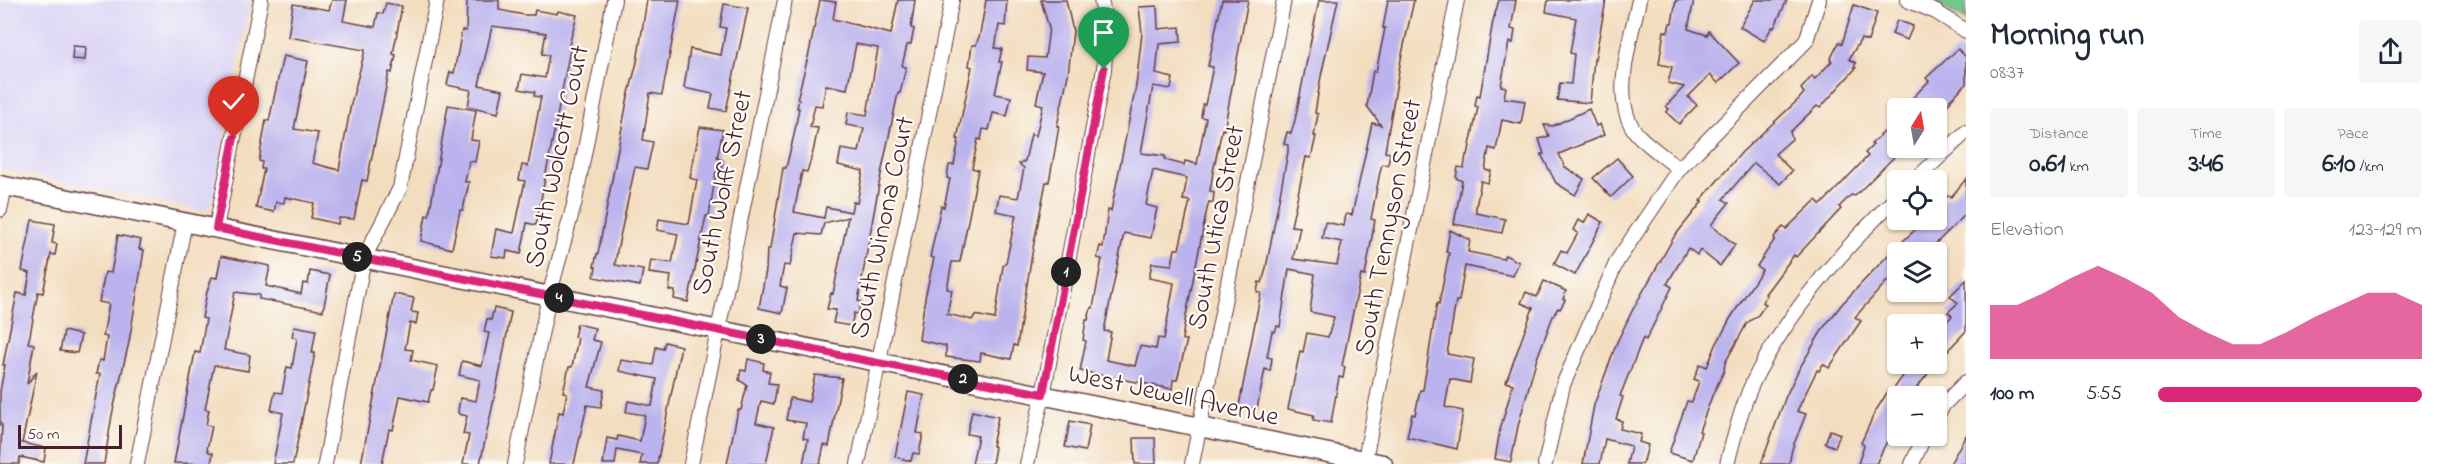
<!DOCTYPE html>
<html lang="en">
<head>
<meta charset="utf-8">
<style>
  :root { --surface:#fff; --page:#f6f6f7; --text:#1f2937; --muted:#747a83; --accent:#db2777 }
  body { margin:0; font-family:"Indie Flower",sans-serif; background:var(--page); color:var(--text); height:100vh; display:flex; flex-direction:column; font-size:22px; white-space:nowrap }
  * { box-sizing:border-box; margin:0 }
  p { font-size:20px; color:var(--muted) }
  .icon { flex:none; width:33px; height:33px; fill:none; stroke:currentColor; stroke-width:2; stroke-linecap:round; stroke-linejoin:round }
  .map { position:relative; flex:1; overflow:hidden }
  .side { display:flex; flex-direction:column; background:var(--surface); width:480px }
  .side>* { flex:none }
  .needle { width:39px; rotate:11deg }
  .tools { position:absolute; left:1887px; top:98px; display:grid; gap:12px }
  .tools a { display:grid; place-items:center; width:60px; height:60px; border-radius:6px; background:var(--surface); box-shadow:0 2px 4px #0004; font-size:30px }
  .scale { position:absolute; left:18px; bottom:15px; width:104px; box-sizing:border-box; padding-left:6px; border:3px solid #4a1f2b; border-top:0; font-size:16px; line-height:21px; white-space:nowrap; color:#4a1f2b; -webkit-text-stroke:4px #fdfcf7; paint-order:stroke }
  .pin { position:absolute; display:grid; place-items:center; width:51px; height:51px; color:#fff; margin:-62px -26px; border-radius:50% 50% 50% 0; rotate:-45deg; box-shadow:0 0 6px #0007 }
  .pin .icon { rotate:45deg }
  .km { position:absolute; width:30px; height:30px; margin:-15px; border-radius:50%; background:#222; color:#fff; font-size:16px; line-height:30px; text-align:center }
  .round { display:grid; place-items:center; flex:none; width:63px; height:63px; border-radius:6px; background:var(--page) }
  .headline { display:flex; align-items:center; justify-content:space-between; height:102px; padding:0 24px }
  h1 { font-size:33px; font-weight:800; line-height:45px }
  .metrics { display:grid; grid-template-columns:repeat(3,1fr); gap:9px; height:102px; padding:6px 24px }
  .metrics div { display:grid; align-content:center; border-radius:6px; background:var(--page); text-align:center }
  .metrics b { font-size:26px; font-weight:800 }
  .metrics small { font-size:16px; font-weight:400 }
  .metrics p { font-size:16px }
  .chart { height:168px; padding:12px 24px }
  .chart p { display:flex; justify-content:space-between }
  .chart svg { width:100%; height:108px; margin-top:6px; fill:var(--accent); opacity:.7 }
  ul { padding:0 24px; list-style:none; font-size:20px }
  li { display:grid; grid-template-columns:96px 72px 1fr; align-items:center; height:45px }
  li i { height:15px; border-radius:8px; background:var(--accent) }
  main { display:flex; flex:1; min-height:0 }
  .map>svg:first-child { display:block }
  .built { fill:#ddd5f6 }
  .green { fill:#72c98e; stroke:#5e745c; stroke-width:1.5 }
  .building { fill:#bbb3ed; fill-rule:evenodd }
  .lines { fill:none; stroke-linecap:round; stroke-linejoin:round }
  .minor-casing { stroke:#633c41; stroke-width:16 }
  .major-casing { stroke:#633c41; stroke-width:21 }
  .minor { stroke:#fff; stroke-width:14 }
  .major { stroke:#fff; stroke-width:18 }
  .route-casing { stroke:#fff; stroke-width:12 }
  .route { stroke:#db2777; stroke-width:8 }
  .labels { text-anchor:middle; stroke-width:4.5; stroke-linejoin:round; paint-order:stroke }
  .street-label { font-size:27px; fill:#4a1f2b; stroke:#fdfcf7 }
</style>
</head>
<body>
<main>
<div class="map">
<svg width="1966" height="464" viewBox="0 0 1966 464">
  <rect width="100%" height="100%" fill="#fdfcf7"/>
  <filter id="ink" filterUnits="userSpaceOnUse"><feTurbulence type="fractalNoise" baseFrequency=".0167" numOctaves="2"/><feDisplacementMap in="SourceGraphic" scale="12" xChannelSelector="R" yChannelSelector="G"/><feConvolveMatrix kernelMatrix="1 2 1 2 8 2 1 2 1" color-interpolation-filters="sRGB"/></filter>
  <filter id="wash" filterUnits="userSpaceOnUse"><feTurbulence type="fractalNoise" baseFrequency=".008" numOctaves="4" result="noise"/><feDisplacementMap in="SourceGraphic" scale="24" xChannelSelector="R" yChannelSelector="G"/><feGaussianBlur stdDeviation="1.35" result="paint"/><feColorMatrix in="noise" values="0 0 0 0 0 0 0 0 0 0 0 0 0 0 0 0 0 1.4 0 .05"/><feComposite in="paint" operator="in"/></filter>
  <g filter="url(#wash)">
    <rect width="100%" height="100%" fill="#f3ddbf"/>
    <polygon class="built" points="0,0 250,0 213,198 207,209 199,210 0,169"/>
    <polygon class="green" points="1931,0 1966,0 1966,21"/>
    <g id="blocks">
      <g class="building">
        <polygon points="332,0 347,0 343,21 375,27 378,13 383,14 386,3 402,6 393,54 396,55 392,73 389,72 367,181 362,180 354,219 339,218 338,224 311,218 314,203 285,197 284,203 276,202 274,212 256,208 264,169 261,169 262,162 259,161 266,120 269,121 283,56 308,61 294,129 318,133 312,163 339,170 351,104 365,50 288,37 293,4 329,10"/>
        <polygon points="467,0 499,0 499,10 524,15 534,15 535,10 557,14 558,11 577,15 568,49 570,50 536,225 527,223 521,254 507,251 506,258 491,256 496,229 514,233 525,181 519,180 522,165 528,166 541,97 534,96 535,92 519,89 522,74 545,78 549,55 542,54 546,33 492,26 479,85 503,90 498,113 468,106 471,90 447,85 450,72 454,73 462,30 466,31"/>
        <polygon points="647,0 680,0 662,95 650,93 643,140 653,142 647,169 635,167 617,251 615,265 643,270 640,286 594,277 596,267 594,266 597,254 598,254 627,101 637,62"/>
        <path d="M820,0L836,2L833,19L891,34L898,0H915L911,28L914,29L911,44L907,45L902,66L906,67L900,93H898L880,179L858,301L861,302L858,314L854,313L851,326L833,323L836,310L827,309L831,293L833,294L848,217L824,223L821,235L797,233L790,266L784,265L780,286L787,288L782,313L759,308L766,270L767,249H770L783,168H786L794,135L799,108H797L799,99H797L809,53ZM856,44L878,48L867,115L848,112L846,125L864,128L859,152L841,149L838,165L863,171L857,203L853,202L851,212L826,207L824,218L794,212L802,171L807,172L813,152L818,128L810,127L815,105L822,106L826,85L847,89Z"/>
        <polygon points="986,0 1007,0 1005,26 999,25 995,48 1002,49 999,62 1002,62 995,94 1011,97 1007,116 993,113 989,130 983,129 981,140 978,139 972,168 978,170 960,262 952,262 947,289 952,290 947,314 972,320 975,315 995,319 1003,266 1006,263 1016,215 996,211 999,195 1018,198 1024,168 1019,164 1025,161 1031,134 1036,136 1043,105 1036,103 1043,72 1027,70 1028,57 1045,58 1049,28 1041,0 1066,0 1073,31 1068,75 1057,126 1059,126 1055,150 1049,182 1046,182 1033,248 1017,346 1014,345 1011,359 981,353 980,361 946,357 946,346 919,340 925,298 934,258 930,257 941,206 944,207 950,179 947,178 949,165 954,165 959,139 957,139 972,67 969,66 972,45 976,45 980,34"/>
        <path d="M1222,0H1248L1224,130L1222,129L1213,172L1210,191L1214,192L1213,203L1209,202L1207,209L1184,326L1182,340H1187L1177,380H1173L1172,389L1080,371L1086,341L1083,340L1086,320H1088L1091,308H1093L1102,259L1097,258L1100,246L1103,247L1108,210L1111,211L1136,86L1142,33L1139,7L1157,6L1158,29L1180,27L1181,42L1159,44L1156,74L1173,78L1171,89L1153,86L1141,153L1165,156V160L1184,165L1185,161L1197,164L1206,118L1201,117L1203,104L1205,105L1213,67L1208,66ZM1153,170L1187,178L1183,200L1190,201L1179,249H1175L1172,265L1152,263L1149,278L1174,283L1164,339L1158,338L1156,349L1140,346L1135,366L1106,360L1111,332L1104,331L1124,233L1151,238L1157,208L1146,205Z"/>
        <polygon points="1319,0 1338,0 1321,76 1315,113 1318,114 1314,136 1316,136 1311,158 1306,157 1291,226 1300,227 1293,259 1337,265 1342,242 1322,238 1325,222 1344,226 1346,214 1352,215 1372,123 1381,125 1367,106 1373,71 1376,72 1385,28 1383,28 1388,0 1414,0 1401,59 1387,139 1385,152 1390,153 1388,165 1382,164 1380,172 1371,219 1375,220 1365,276 1361,275 1353,312 1342,366 1345,367 1343,378 1339,377 1331,423 1313,420 1314,415 1288,409 1300,351 1303,352 1307,333 1328,337 1334,317 1310,312 1315,274 1289,269 1280,327 1277,326 1275,332 1272,331 1267,357 1272,358 1270,371 1265,369 1257,409 1239,406 1259,302 1261,293 1257,292 1259,282 1262,283 1266,268 1288,152 1288,145 1284,144 1287,132 1291,133 1295,120"/>
        <polygon points="1499,0 1516,0 1511,29 1515,30 1513,43 1509,42 1501,86 1506,87 1504,98 1525,101 1521,124 1502,120 1496,150 1489,148 1485,170 1491,171 1488,183 1481,181 1476,207 1476,213 1505,219 1502,233 1454,224 1462,181 1456,178 1458,167 1464,168 1466,155 1468,155 1478,107 1475,106 1477,95 1480,96 1493,21"/>
        <polygon points="1548,0 1606,0 1595,59 1594,59 1590,103 1557,100 1560,83 1571,84 1574,54 1570,53 1576,18 1546,12"/>
        <polygon points="1676,0 1694,0 1688,29 1707,35 1709,31 1739,63 1718,83 1710,75 1688,97 1697,105 1679,124 1666,112 1669,109 1666,106 1684,87 1668,83 1672,67 1659,64 1664,31 1668,32 1670,23 1672,23"/>
        <polygon points="1755,0 1787,0 1774,28 1772,27 1764,41 1740,27"/>
        <polygon points="724,4 748,8 726,111 710,108 713,94 684,88 690,49 721,55 726,28 720,27"/>
        <polygon points="1854,5 1877,13 1868,41 1861,39 1849,59 1856,63 1854,67 1856,68 1820,108 1817,106 1790,132 1792,139 1775,154 1792,171 1780,184 1754,163 1723,199 1729,203 1711,225 1735,245 1720,266 1700,250 1697,255 1688,248 1667,284 1672,287 1646,340 1643,338 1620,396 1623,397 1616,419 1622,421 1620,429 1641,434 1639,442 1648,445 1644,461 1643,460 1642,464 1627,464 1631,446 1605,439 1600,464 1583,464 1594,405 1617,342 1633,309 1674,237 1702,202 1700,201 1742,152 1799,99 1804,93 1801,89 1812,76 1815,79 1832,61 1830,60 1839,42 1842,44"/>
        <polygon points="1897,20 1913,26 1907,40 1892,34"/>
        <polygon points="73,46 86,47 85,60 72,59"/>
        <polygon points="1958,49 1966,57 1966,84 1950,100 1951,101 1936,116 1936,108 1903,108 1929,81 1926,78"/>
        <polygon points="448,105 476,110 471,140 479,141 475,162 469,161 465,182 469,182 463,210 460,210 452,249 421,241 426,215 429,216"/>
        <polygon points="1589,109 1596,126 1600,124 1604,135 1559,154 1565,167 1584,179 1575,195 1556,183 1541,154 1544,154 1539,139 1549,136 1544,125 1553,126"/>
        <polygon points="1898,119 1897,154 1855,196 1851,195 1839,207 1841,209 1796,257 1794,255 1765,294 1767,295 1762,302 1766,304 1758,315 1747,323 1725,363 1724,371 1712,396 1699,431 1701,432 1693,460 1669,453 1687,401 1692,402 1699,381 1694,379 1700,364 1707,367 1716,345 1730,319 1762,270 1757,266 1775,239 1774,237 1783,227 1786,229 1816,200 1821,205 1868,156 1865,153 1873,145 1871,144"/>
        <polygon points="700,127 723,130 717,158 723,160 721,173 716,172 709,216 706,216 688,302 674,299 675,291 669,290 671,276 649,273 651,260 672,263 678,234 657,230 659,219 689,224 697,180 690,178"/>
        <polygon points="1617,158 1633,176 1611,197 1593,178"/>
        <polygon points="1966,179 1966,214 1928,251 1923,246 1917,252 1898,252 1898,290 1888,280 1855,317 1861,321 1829,368 1823,364 1819,371 1817,370 1797,411 1806,414 1792,449 1789,464 1761,464 1786,396 1799,369 1824,327 1842,304 1890,253 1927,219 1936,219 1936,208 1949,195 1951,197"/>
        <polygon points="1589,214 1603,222 1575,275 1554,264 1561,250 1567,253 1578,233 1573,230 1578,220 1584,223"/>
        <polygon points="32,220 55,224 52,243 57,244 55,255 51,254 43,293 38,292 30,335 28,343 34,344 27,384 37,371 22,443 46,448 44,462 20,457 19,464 0,464 2,425 0,425 0,391 5,365 3,365 17,293 26,295 30,273 22,271"/>
        <polygon points="1450,230 1470,240 1468,252 1503,259 1505,255 1519,262 1513,276 1465,266 1459,301 1456,301 1447,354 1474,359 1470,383 1450,379 1445,407 1463,411 1457,449 1407,437 1412,414 1415,415 1420,390 1423,390 1437,303 1439,304 1449,253 1446,252"/>
        <polygon points="118,235 141,240 139,249 144,250 129,342 112,415 104,464 83,464 100,374 96,374 99,360 103,361 107,337 103,336 109,304 99,302 105,272 111,273"/>
        <polygon points="221,256 270,266 266,286 301,294 303,283 308,284 310,271 330,275 323,311 259,299 259,295 235,292 224,350 250,355 248,371 214,365 205,409 209,410 206,425 212,426 207,449 209,452 213,453 211,464 174,463 195,352 200,353 206,319 202,318 207,292 212,277 217,278"/>
        <polygon points="1966,280 1966,331 1936,363 1936,332 1952,316 1948,312 1958,303 1950,296"/>
        <polygon points="1544,281 1566,291 1563,299 1565,300 1560,309 1558,308 1553,316 1536,361 1518,426 1511,462 1495,459 1500,430 1513,384 1506,382 1533,308 1521,303 1526,292 1537,297"/>
        <polygon points="394,294 414,298 411,312 418,313 416,324 410,323 405,349 413,350 411,360 438,366 433,390 431,390 428,402 400,396 393,430 389,429 382,464 361,464"/>
        <polygon points="494,308 511,312 500,371 480,464 463,464 469,435 463,434 467,416 459,414 458,412 460,398 476,401 480,380 459,375 462,361 482,366 489,333 484,332 487,319 491,320"/>
        <polygon points="577,324 595,328 592,340 601,342 589,387 604,390 601,407 587,405 574,464 549,464 559,412 563,413 567,393 563,392 569,367 572,367 578,338 574,337"/>
        <polygon points="294,326 316,330 312,353 315,353 293,464 273,464 283,413 271,410 275,392 282,393 287,367 292,368 297,338 292,337"/>
        <polygon points="64,331 81,335 77,353 60,351"/>
        <polygon points="665,342 681,346 657,464 640,464 642,455 617,450 615,464 603,464 607,438 617,440 618,436 640,441 645,415 626,412 628,401 652,406 657,379 619,371 621,360 653,365 656,347 663,349"/>
        <polygon points="748,359 764,363 763,370 770,372 768,383 777,384 774,404 761,401 756,423 774,427 766,464 727,464 738,410 741,410 747,385 739,380 741,370 746,371"/>
        <polygon points="1892,363 1922,363 1931,370 1910,396 1897,396 1898,418 1876,464 1858,464 1864,445 1861,443 1875,412 1888,391 1891,393 1905,373"/>
        <polygon points="815,375 842,378 829,446 824,445 820,464 803,464 808,439 803,438 806,423 786,420 790,398 809,402"/>
        <polygon points="908,392 924,395 917,433 923,434 919,454 913,453 911,461 895,457"/>
        <polygon points="972,411 998,417 992,446 995,447 992,464 972,464 978,436 967,434"/>
        <polygon points="1070,421 1090,425 1085,451 1065,447"/>
        <polygon points="1830,430 1840,434 1835,447 1825,443"/>
        <polygon points="1966,435 1966,464 1950,464"/>
        <polygon points="1134,438 1155,438 1156,464 1135,464"/>
      </g>
    </g>
  </g>
  <g filter="url(#ink)">
    <use href="#blocks" fill-opacity="0" stroke="#633c41" stroke-width="1.5"/>
    <g class="lines">
      <g class="minor-casing">
        <g id="minor">
          <path d="M1639,0C1631,38 1608,104 1639,136C1651,148 1666,158 1679,169"/>
          <polyline points="1907,0 1936,12 1966,31"/>
          <polyline points="1915,180 1966,132"/>
          <polyline points="0,210 5,186"/>
          <polyline points="216,228 261,0"/>
          <polyline points="1936,417 1944,404 1966,382"/>
          <polyline points="137,464 185,222"/>
          <polyline points="325,464 364,258 400,188 437,0"/>
          <polyline points="515,464 549,296 575,201 614,0"/>
          <polyline points="691,464 785,0"/>
          <polyline points="858,464 952,0"/>
          <polyline points="1027,464 1043,395 1104,69 1107,28 1101,0"/>
          <polyline points="1192,464 1284,0"/>
          <polyline points="1364,464 1457,0"/>
          <polyline points="1545,464 1563,385 1617,261 1679,169 1806,41 1819,0"/>
          <path d="M1727,464C1735,434 1743,400 1758,372C1793,306 1844,248 1898,196"/>
          <polyline points="1912,464 1925,435"/>
        </g>
      </g>
      <g class="major-casing">
        <polyline id="major" points="0,185 1383,464"/>
      </g>
      <use href="#minor" class="minor"/>
      <use href="#major" class="major"/>
    </g>
  </g>
  <g class="lines" filter="url(#ink)">
    <g class="route-casing">
      <polyline id="route" points="234,138 216,228 878,363 1043,394 1104,69"/>
    </g>
    <use href="#route" class="route"/>
  </g>
  <g class="labels">
    <g class="street-label">
      <text transform="translate(556 156) rotate(-78)" y="9">South Wolcott Court</text>
      <text transform="translate(721 192) rotate(-78)" y="9">South Wolff Street</text>
      <text transform="translate(881 227) rotate(-78)" y="9">South Winona Court</text>
      <text transform="translate(1215 227) rotate(-79)" y="9">South Utica Street</text>
      <text transform="translate(1387 227) rotate(-79)" y="9">South Tennyson Street</text>
      <text transform="translate(1174 394) rotate(12)" y="9">West Jewell Avenue</text>
    </g>
  </g>
</svg>
<div class="tools">
<a><svg class="needle" viewBox="-14 -14 28 28"><path d="M0-13l5 13h-10z" fill="#e53935"/><path d="M0 13l5-13h-10z" fill="#747a83"/></svg></a>
<a><svg class="icon" aria-label="locate" viewBox="0 0 24 24"><circle cx="12" cy="12" r="6"/><path d="M12 2v4M12 18v4M2 12h4M18 12h4"/></svg></a>
<a><svg class="icon" aria-label="layers" viewBox="0 0 24 24"><path d="M12 4l9 5-9 5-9-5zM3 14l9 5 9-5"/></svg></a>
<a>+</a>
<a>−</a>
</div>
<div class="scale">50 m</div>
<div class="pin" style="left:1104px;top:69px;background:#1e9e55"><svg class="icon" aria-label="arrive" viewBox="0 0 24 24"><path d="M6 21V4h12l-3 4 3 4H6"/></svg></div>
<div class="pin" style="left:234px;top:138px;background:#d93025"><svg class="icon" aria-label="check" viewBox="0 0 24 24"><path d="M5 12l5 5 9-10"/></svg></div>
<b class="km" style="left:1066px;top:272px">1</b>
<b class="km" style="left:963px;top:379px">2</b>
<b class="km" style="left:761px;top:339px">3</b>
<b class="km" style="left:559px;top:298px">4</b>
<b class="km" style="left:357px;top:257px">5</b>
</div>
<section class="side">
<div class="headline"><div><h1>Morning run</h1><p>08:37</p></div><a class="round"><svg class="icon" aria-label="share" viewBox="0 0 24 24"><path d="M12 15V3M7 8l5-5 5 5M5 13v7h14v-7"/></svg></a></div>
<div class="metrics">
<div><p>Distance</p><b>0.61<small> km</small></b></div>
<div><p>Time</p><b>3:46</b></div>
<div><p>Pace</p><b>6:10<small> /km</small></b></div>
</div>
<div class="chart"><p><span>Elevation</span>123–129 m</p>
<svg viewBox="0 0 160 44" preserveAspectRatio="none"><path d="M0 44V22L10 22L20 17L30 11L40 6L50 11L60 17L70 27L80 33L90 38L100 38L110 33L120 27L130 22L140 17L150 17L160 22V44z"/></svg>
</div>
<ul>
<li><b>100 m</b>5:55<i style="width:100%"></i></li>
</ul>
</section>
</main>
</body>
</html>
